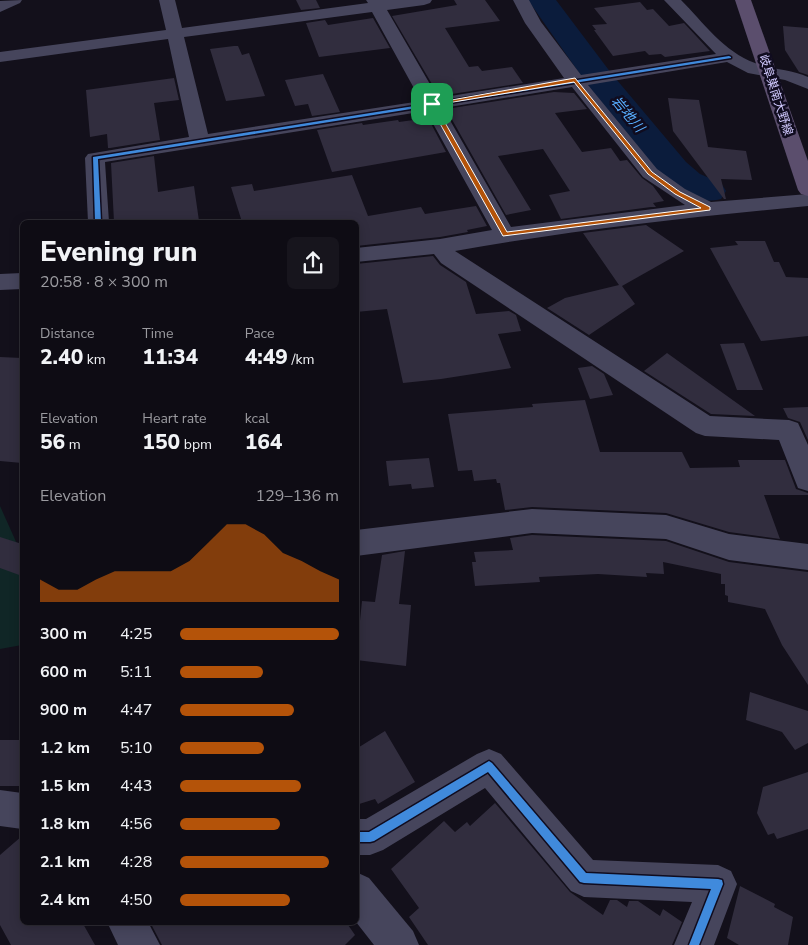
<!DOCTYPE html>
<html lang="en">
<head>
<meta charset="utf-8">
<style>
  :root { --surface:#0e0c14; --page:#17151d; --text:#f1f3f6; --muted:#9b9ba0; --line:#2e2c34; --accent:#b45309 }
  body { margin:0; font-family:"Nunito Sans","Noto Sans JP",sans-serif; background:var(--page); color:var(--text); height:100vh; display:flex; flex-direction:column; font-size:19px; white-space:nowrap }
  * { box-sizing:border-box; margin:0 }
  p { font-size:16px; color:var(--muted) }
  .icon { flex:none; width:28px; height:28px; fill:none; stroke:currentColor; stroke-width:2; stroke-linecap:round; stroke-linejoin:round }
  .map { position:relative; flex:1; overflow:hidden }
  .drawer { position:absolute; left:20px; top:220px; width:339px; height:705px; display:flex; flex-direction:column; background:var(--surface); border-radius:8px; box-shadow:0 2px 12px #0003,0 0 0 1px var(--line) }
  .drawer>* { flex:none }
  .pin { position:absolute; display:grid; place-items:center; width:42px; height:42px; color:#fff; margin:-21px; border-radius:10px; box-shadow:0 2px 8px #0006 }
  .round { display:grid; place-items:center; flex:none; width:52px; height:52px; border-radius:8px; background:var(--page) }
  .head { display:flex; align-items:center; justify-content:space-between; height:85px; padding:0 20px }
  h1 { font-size:28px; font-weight:800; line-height:38px }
  .stats { display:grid; grid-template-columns:repeat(3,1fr); gap:8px; height:85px; padding:5px 20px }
  .stats div { display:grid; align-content:center }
  .stats b { font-size:21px; font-weight:800 }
  .stats small { font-size:14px; font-weight:400 }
  .stats p { font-size:14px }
  .chart { height:140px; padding:10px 20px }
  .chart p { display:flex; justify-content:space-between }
  .chart svg { width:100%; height:90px; margin-top:5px; fill:var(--accent); opacity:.7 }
  ul { padding:0 20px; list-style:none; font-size:16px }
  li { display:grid; grid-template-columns:80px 60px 1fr; align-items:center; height:38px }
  li i { height:12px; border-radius:6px; background:var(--accent) }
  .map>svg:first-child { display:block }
  .green { fill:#102626 }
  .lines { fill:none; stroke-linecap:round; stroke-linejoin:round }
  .river { fill:#0b1c3c; fill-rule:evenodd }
  .building { fill:#312d3e }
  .minor { fill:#46455c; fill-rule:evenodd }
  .major { fill:#5b4e6d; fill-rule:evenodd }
  .cycleway-casing { stroke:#100c1f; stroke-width:3 }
  .cycleway { fill:#408adc; fill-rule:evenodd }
  .route { fill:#b45309; stroke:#fff; fill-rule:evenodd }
  .labels { text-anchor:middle; stroke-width:5; stroke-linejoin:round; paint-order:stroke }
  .far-street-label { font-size:12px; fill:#d1caff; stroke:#100c1f }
  .far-water-label { font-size:14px; font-style:italic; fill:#58aeff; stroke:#100c1f }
</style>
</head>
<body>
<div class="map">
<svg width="808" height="945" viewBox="0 0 808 945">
  <rect width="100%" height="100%" fill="#13101b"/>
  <polygon class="green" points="0,506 22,555 22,645 0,649"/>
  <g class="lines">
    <path class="river" d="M528,0H556L611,73L686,162L700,174L721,183L726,191L721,199C696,205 680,192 662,176L589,87Z"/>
  </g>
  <g class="building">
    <polygon points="296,0 316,0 320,8 301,10"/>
    <polygon points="454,0 485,0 500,21 445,28 469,67 478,66 482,71 512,67 523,83 439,96 392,16 457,5"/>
    <polygon points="640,2 647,10 653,9 669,26 684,23 710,51 665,57 661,54 649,55 645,51 613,56 594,30 596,30 592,25 607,24 594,8"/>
    <polygon points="373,18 390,48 319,57 306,23 325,20 328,25"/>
    <polygon points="783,26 808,28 808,75 799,72 785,50"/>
    <polygon points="234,46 238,46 242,55 249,53 265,96 226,101 210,49"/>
    <polygon points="323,74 340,112 312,116 308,104 295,106 285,80"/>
    <polygon points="174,78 179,100 154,103 160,140 110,148 108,148 107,134 90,137 86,90"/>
    <polygon points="554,92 574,93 587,109 555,113 582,152 611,148 620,161 627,160 642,178 653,186 664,201 653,203 656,207 651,207 561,219 549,195 570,191 543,149 498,156 531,210 506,215 446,109"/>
    <polygon points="668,98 699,100 708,147 746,151 752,180 721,179 726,199 724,199 673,131"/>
    <polygon points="428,118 446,152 332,172 317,130 362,123 363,125 398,120 399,122"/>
    <polygon points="154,156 158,192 194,186 199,221 114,222 111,163"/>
    <polygon points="352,175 368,216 421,207 425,214 476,206 487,226 467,230 468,232 440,237 356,246 356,222 242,222 231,187 252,184 254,191"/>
    <polygon points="646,225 684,251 622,286 635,304 589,335 547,308 565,298 619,285 583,233"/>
    <polygon points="735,241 765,241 774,262 779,262 786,277 808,278 808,336 761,341 710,248 738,245"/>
    <polygon points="433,256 440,265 466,282 476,314 509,311 516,315 521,331 498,334 511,368 441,379 403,383 387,309 356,312 356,264"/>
    <polygon points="744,343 763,390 737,390 720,344"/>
    <polygon points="667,353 755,416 711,414 644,371"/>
    <polygon points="0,357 22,358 22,463 0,461"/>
    <polygon points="592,366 604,374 613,395 590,399 578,368"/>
    <polygon points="585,400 600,452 682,452 690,468 740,467 738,460 785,460 796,489 808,493 808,495 764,495 780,539 729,532 666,513 532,507 505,510 500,483 497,483 496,479 474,481 472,470 458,471 448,414 533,407 532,404"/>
    <polygon points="808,407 808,440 800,422 788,418 783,408"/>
    <polygon points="429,458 434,487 412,489 411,484 389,486 386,461"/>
    <polygon points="532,535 666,541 729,562 808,572 808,685 782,645 765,609 728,602 728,596 725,595 725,584 721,584 721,574 663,562 664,574 646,573 647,577 598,574 539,577 540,582 475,586 472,562 476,562 474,552 513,550 510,538"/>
    <polygon points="0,537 22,544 22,576 0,568"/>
    <polygon points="405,551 399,604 411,605 406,666 356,660 362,601 375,602 382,555"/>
    <polygon points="750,692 808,711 808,743 795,750 782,732 746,720"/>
    <polygon points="385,731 415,782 378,804 375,799 356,805 356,749"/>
    <rect x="0" y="740" width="22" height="46"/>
    <polygon points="808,772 808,829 777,839 774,833 768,835 757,813 763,787"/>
    <polygon points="495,803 570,892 603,915 610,900 617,900 627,907 629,901 638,901 660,916 663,909 682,922 672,945 428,945 409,917 419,908 391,869 444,821 455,832 467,822 470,826"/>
    <polygon points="22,836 22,922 82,922 95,945 11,945 0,925 0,855"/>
    <polygon points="740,886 775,904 774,907 793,917 788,945 739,945 727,938"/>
    <polygon points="150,922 346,922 355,935 345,945 162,945"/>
  </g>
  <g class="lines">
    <g class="minor">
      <polygon points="22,0 20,3 0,12 0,1"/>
      <path d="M159,0H175L182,28L368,3L366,0H432L430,3L424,5L387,10L438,98L564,78L525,23L513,0H529L541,22L581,75L716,54L664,0H681C703,22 724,52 755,63C772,70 791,69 808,77V89L785,80L748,73L727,62L588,85L657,169L685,189L711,202L808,194V206C690,217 572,230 455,251L710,416L789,420L798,423L808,445V491L798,488L779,440L705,436L696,433L441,263L434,254L356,262V248L440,239L492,230L426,111L105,162L109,222H88L85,158L88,154L189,137L168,39L0,62V52L166,30ZM372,12L421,101L208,134L184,37ZM572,87L643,177L685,205L511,227L443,108Z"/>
      <polygon points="22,273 22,289 0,290 0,274"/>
      <polygon points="532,509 666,515 729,534 808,544 808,570 729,560 666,539 532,533 356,556 356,530"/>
      <polygon points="489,749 501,754 593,860 718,865 731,871 737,884 714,945 674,945 692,902 584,897 571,891 485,788 383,850 370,855 356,855 356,819 366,819 477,754"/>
      <polygon points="0,790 22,793 22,829 0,826"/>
      <polygon points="356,872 369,878 413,931 419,945 374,945 356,922"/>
      <polygon points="107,922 148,922 160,945 118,945"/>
    </g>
    <polygon class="major" points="735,0 751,0 808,161 808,196 801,194 798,190"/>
    <g class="cycleway-casing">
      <g id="cycleway">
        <polygon points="729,56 731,57 731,58 98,159 101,222 95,222 93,157"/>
        <polygon points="489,761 492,763 586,873 718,879 722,880 723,884 699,945 689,945 711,889 584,883 580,882 488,772 374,841 370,842 356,842 356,832 369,832"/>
      </g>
    </g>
    <use href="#cycleway" class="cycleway"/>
  </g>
  <path class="route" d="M575,78L652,172L680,192L710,207V210L503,236L429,104ZM574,82L648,174L675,194L701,208L507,232L435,105Z"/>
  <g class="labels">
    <g class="far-street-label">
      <text transform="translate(776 95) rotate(72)" y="4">岐阜巣南大野線</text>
    </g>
    <g class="far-water-label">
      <text transform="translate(628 114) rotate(50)" y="5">岩地川</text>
    </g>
  </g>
</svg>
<div class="pin" style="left:432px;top:104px;background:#1e9e55"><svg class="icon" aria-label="arrive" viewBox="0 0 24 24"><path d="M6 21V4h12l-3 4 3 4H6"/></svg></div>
<section class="drawer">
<div class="head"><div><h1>Evening run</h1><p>20:58 · 8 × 300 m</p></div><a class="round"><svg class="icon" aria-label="share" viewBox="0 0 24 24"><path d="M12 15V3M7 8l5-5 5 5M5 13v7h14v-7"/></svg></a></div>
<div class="stats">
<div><p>Distance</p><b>2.40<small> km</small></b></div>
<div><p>Time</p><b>11:34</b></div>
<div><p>Pace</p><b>4:49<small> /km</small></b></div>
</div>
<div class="stats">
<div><p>Elevation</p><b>56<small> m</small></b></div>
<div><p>Heart rate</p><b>150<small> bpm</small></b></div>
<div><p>kcal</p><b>164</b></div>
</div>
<div class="chart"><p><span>Elevation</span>129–136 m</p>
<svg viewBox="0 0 160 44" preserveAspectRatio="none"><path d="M0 44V33L10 38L20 38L30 33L40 29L50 29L60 29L70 29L80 24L90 15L100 6L110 6L120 11L130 20L140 24L150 29L160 33V44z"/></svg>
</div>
<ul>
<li><b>300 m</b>4:25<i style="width:100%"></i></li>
<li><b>600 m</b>5:11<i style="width:52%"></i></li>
<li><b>900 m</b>4:47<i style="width:72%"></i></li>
<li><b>1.2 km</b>5:10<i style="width:53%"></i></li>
<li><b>1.5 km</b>4:43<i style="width:76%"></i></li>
<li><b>1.8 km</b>4:56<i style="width:63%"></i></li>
<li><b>2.1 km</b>4:28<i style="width:94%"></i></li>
<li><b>2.4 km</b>4:50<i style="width:69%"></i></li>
</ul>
</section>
</div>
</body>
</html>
